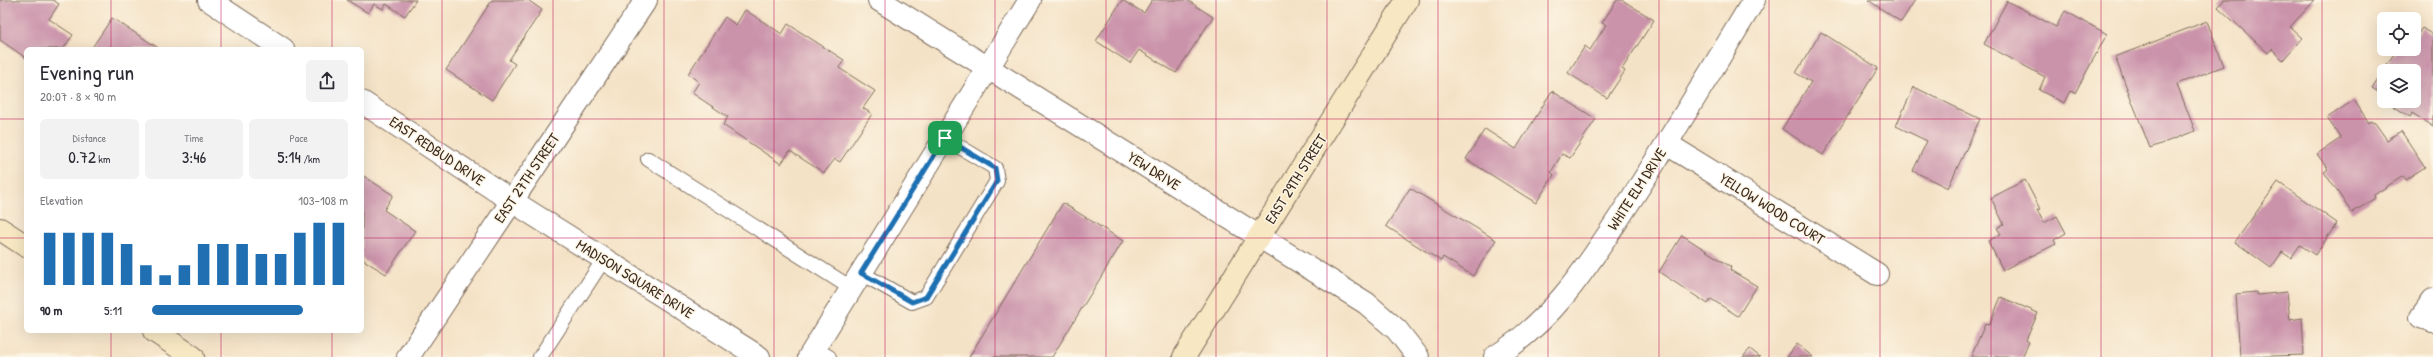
<!DOCTYPE html>
<html lang="en">
<head>
<meta charset="utf-8">
<style>
  :root { --surface:#fff; --page:#f2f2f3; --text:#2b2b33; --muted:#7c7c81; --accent:#1f6fb2 }
  body { margin:0; font-family:"Patrick Hand",sans-serif; background:var(--page); color:var(--text); height:100vh; display:flex; flex-direction:column; font-size:15px; white-space:nowrap }
  * { box-sizing:border-box; margin:0 }
  p { font-size:13px; color:var(--muted) }
  .icon { flex:none; width:22px; height:22px; fill:none; stroke:currentColor; stroke-width:2; stroke-linecap:round; stroke-linejoin:round }
  .map { position:relative; flex:1; overflow:hidden }
  .drawer { position:absolute; left:24px; top:47px; width:340px; height:286px; display:flex; flex-direction:column; background:var(--surface); border-radius:6px; box-shadow:0 4px 16px #0002 }
  .drawer>* { flex:none }
  .fabs { position:absolute; left:2377px; top:12px; display:grid; gap:8px }
  .fabs a { display:grid; place-items:center; width:44px; height:44px; border-radius:6px; background:var(--surface); box-shadow:0 4px 16px #0002; font-size:20px }
  .pin { position:absolute; display:grid; place-items:center; width:34px; height:34px; color:#fff; margin:-17px; border-radius:8px; box-shadow:0 2px 6px #0006 }
  .round { display:grid; place-items:center; flex:none; width:42px; height:42px; border-radius:6px; background:var(--page) }
  .head { display:flex; align-items:center; justify-content:space-between; height:68px; padding:0 16px }
  h1 { font-size:22px; font-weight:600; line-height:30px }
  .metrics { display:grid; grid-template-columns:repeat(3,1fr); gap:6px; height:68px; padding:4px 16px }
  .metrics div { display:grid; align-content:center; border-radius:6px; background:var(--page); text-align:center }
  .metrics b { font-size:17px; font-weight:600 }
  .metrics small { font-size:11px; font-weight:400 }
  .metrics p { font-size:11px }
  .chart { height:112px; padding:8px 16px }
  .chart p { display:flex; justify-content:space-between }
  .chart svg { width:100%; height:72px; margin-top:4px; stroke:var(--accent); stroke-width:6 }
  ul { padding:0 16px; list-style:none; font-size:13px }
  li { display:grid; grid-template-columns:64px 48px 1fr; align-items:center; height:30px }
  li i { height:10px; border-radius:5px; background:var(--accent) }
  .map>svg:first-child { display:block }
  .building { fill:#ca93aa }
  .lines { fill:none; stroke-linecap:round; stroke-linejoin:round }
  .lane-casing { stroke:#7c6a59; stroke-width:16 }
  .street-casing { stroke:#7c6a59; stroke-width:24 }
  .secondary-casing { stroke:#7c6a59; stroke-width:24 }
  .lane { stroke:#fff; stroke-width:14 }
  .street { stroke:#fff; stroke-width:22 }
  .secondary { stroke:#f7e8c3; stroke-width:22 }
  .route-casing { stroke:#fff; stroke-width:8 }
  .route { stroke:#1f6fb2; stroke-width:5 }
  .grid { fill:none; stroke:#c2185b; stroke-width:1; stroke-opacity:0.55 }
  .labels { text-anchor:middle; stroke-width:3; stroke-linejoin:round; paint-order:stroke }
  .street-label { font-size:15px; fill:#3b2a1e; stroke:#fcf5e5 }
</style>
</head>
<body>
<div class="map">
<svg width="2433" height="357" viewBox="0 0 2433 357">
  <rect width="100%" height="100%" fill="#fcf5e5"/>
  <filter id="ink" filterUnits="userSpaceOnUse"><feTurbulence type="fractalNoise" baseFrequency=".025" numOctaves="2"/><feDisplacementMap in="SourceGraphic" scale="8" xChannelSelector="R" yChannelSelector="G"/><feConvolveMatrix kernelMatrix="1 2 1 2 8 2 1 2 1" color-interpolation-filters="sRGB"/></filter>
  <filter id="wash" filterUnits="userSpaceOnUse"><feTurbulence type="fractalNoise" baseFrequency=".012" numOctaves="4" result="noise"/><feDisplacementMap in="SourceGraphic" scale="16" xChannelSelector="R" yChannelSelector="G"/><feGaussianBlur stdDeviation="0.9" result="paint"/><feColorMatrix in="noise" values="0 0 0 0 0 0 0 0 0 0 0 0 0 0 0 0 0 1.4 0 .05"/><feComposite in="paint" operator="in"/></filter>
  <g filter="url(#wash)">
    <rect width="100%" height="100%" fill="#f4e2c6"/>
    <g id="blocks">
      <g class="building">
        <polygon points="0,0 53,0 59,4 49,19 73,35 63,49 26,49 26,58 0,40"/>
        <polygon points="347,0 416,0 405,16 386,4 383,9 374,4 368,13"/>
        <polygon points="492,0 528,0 542,10 509,60 515,64 492,100 446,70"/>
        <polygon points="1122,0 1144,13 1152,0 1187,0 1213,17 1176,73 1139,50 1130,63 1096,41"/>
        <polygon points="1617,0 1622,0 1654,20 1622,69 1625,71 1607,98 1568,73 1585,46 1590,50 1606,25 1602,23"/>
        <polygon points="1868,0 1915,0 1901,22"/>
        <polygon points="2224,0 2315,0 2290,27 2302,38 2283,60 2272,49 2268,53 2218,7"/>
        <polygon points="2007,1 2056,27 2065,11 2107,34 2075,93 2070,91 2064,103 2039,90 2045,77 1984,44"/>
        <polygon points="745,10 782,34 788,24 844,60 839,68 875,91 863,108 872,114 840,162 835,159 824,173 790,151 781,164 723,125 728,117 692,93 699,82 688,74 725,17 736,25"/>
        <polygon points="112,18 160,49 91,49"/>
        <polygon points="2207,21 2224,66 2177,84 2195,131 2150,148 2115,57"/>
        <polygon points="2422,28 2433,35 2433,126 2412,113 2410,117 2386,101 2414,101 2414,71 2384,71 2384,96 2372,88 2397,49 2406,53 2408,49 2414,49 2414,40"/>
        <polygon points="1821,32 1878,68 1823,155 1782,129 1811,82 1796,73"/>
        <polygon points="1914,87 1980,119 1948,188 1913,171 1927,141 1896,126"/>
        <polygon points="1552,91 1596,119 1570,158 1562,154 1551,172 1554,175 1536,203 1466,159 1485,129 1516,149"/>
        <polygon points="2354,100 2369,123 2371,121 2375,123 2387,140 2401,131 2425,167 2405,180 2403,176 2374,195 2375,198 2352,213 2324,172 2328,169 2317,154 2341,138 2327,118"/>
        <polygon points="362,175 393,195 384,210 415,231 386,274 362,259"/>
        <polygon points="2025,180 2040,209 2037,210 2044,223 2057,216 2066,233 2054,240 2056,244 2003,270 1988,241 2001,234 1997,228 2004,224 1991,198"/>
        <polygon points="2278,182 2337,223 2315,255 2300,245 2291,258 2282,252 2271,268 2235,242"/>
        <polygon points="1410,188 1496,240 1473,276 1443,257 1441,261 1386,226"/>
        <polygon points="1063,203 1123,241 1052,357 969,357"/>
        <polygon points="1682,235 1731,267 1730,270 1757,286 1738,316 1711,299 1708,304 1659,272"/>
        <polygon points="2256,292 2257,295 2287,292 2290,320 2302,318 2304,355 2240,357 2236,294"/>
        <polygon points="2001,297 2038,313 2026,340 2029,342 2022,357 1971,357 1985,324 1989,325"/>
        <polygon points="1797,344 1813,357 1787,357"/>
        <polygon points="1750,349 1760,357 1743,357"/>
      </g>
    </g>
  </g>
  <g filter="url(#ink)">
    <use href="#blocks" fill-opacity="0" stroke="#7c6a59" stroke-width="1"/>
    <g class="lines">
      <g class="lane-casing">
        <g id="lane">
          <polyline points="648,159 851,288"/>
          <polyline points="861,273 912,302 926,297 997,181 995,168 945,138"/>
          <polyline points="814,348 829,357"/>
          <polyline points="540,357 604,259"/>
        </g>
      </g>
      <g class="street-casing">
        <g id="street">
          <polyline points="209,0 283,49"/>
          <polyline points="879,0 1366,303 1397,330 1418,357"/>
          <polyline points="362,102 512,201 759,357"/>
          <polyline points="1667,144 1877,274"/>
          <polyline points="2433,300 2421,317 2433,321"/>
          <polyline points="408,357 646,0"/>
          <polyline points="809,357 1030,0"/>
          <path d="M1495,357C1559,316 1591,260 1632,198C1674,133 1714,66 1754,0"/>
        </g>
      </g>
      <g class="secondary-casing">
        <g id="secondary">
          <polyline points="0,229 26,246"/>
          <polyline points="154,331 193,357"/>
          <polyline points="1184,357 1407,0"/>
        </g>
      </g>
      <use href="#lane" class="lane"/>
      <use href="#street" class="street"/>
      <use href="#secondary" class="secondary"/>
    </g>
  </g>
  <g class="lines" filter="url(#ink)">
    <g class="route-casing">
      <polygon id="route" points="945,138 995,168 997,181 926,297 912,302 861,273"/>
    </g>
    <use href="#route" class="route"/>
  </g>
  <path class="grid" d="M111,0V49M221,0V49M332,0V49M442,0V357M553,0V357M664,0V357M774,0V357M885,0V357M995,0V357M1106,0V357M1216,0V357M1327,0V357M1438,0V357M1548,0V357M1659,0V357M1769,0V357M1880,0V357M1991,0V357M2101,0V357M2212,0V357M2322,0V357M0,119H26M362,119H2433M0,238H26M362,238H2433M111,331V357M221,331V357M332,331V357"/>
  <g class="labels">
    <g class="street-label">
      <text transform="translate(437 151) rotate(34)" y="5">EAST REDBUD DRIVE</text>
      <text transform="translate(1154 171) rotate(32)" y="5">YEW DRIVE</text>
      <text transform="translate(527 178) rotate(-56)" y="5">EAST 27TH STREET</text>
      <text transform="translate(1296 179) rotate(-58)" y="5">EAST 29TH STREET</text>
      <text transform="translate(1637 189) rotate(-57)" y="5">WHITE ELM DRIVE</text>
      <text transform="translate(1772 209) rotate(32)" y="5">YELLOW WOOD COURT</text>
      <text transform="translate(635 279) rotate(32)" y="5">MADISON SQUARE DRIVE</text>
    </g>
  </g>
</svg>
<div class="fabs">
<a><svg class="icon" aria-label="locate" viewBox="0 0 24 24"><circle cx="12" cy="12" r="6"/><path d="M12 2v4M12 18v4M2 12h4M18 12h4"/></svg></a>
<a><svg class="icon" aria-label="layers" viewBox="0 0 24 24"><path d="M12 4l9 5-9 5-9-5zM3 14l9 5 9-5"/></svg></a>
</div>
<div class="pin" style="left:945px;top:138px;background:#1e9e55"><svg class="icon" aria-label="arrive" viewBox="0 0 24 24"><path d="M6 21V4h12l-3 4 3 4H6"/></svg></div>
<section class="drawer">
<div class="head"><div><h1>Evening run</h1><p>20:07 · 8 × 90 m</p></div><a class="round"><svg class="icon" aria-label="share" viewBox="0 0 24 24"><path d="M12 15V3M7 8l5-5 5 5M5 13v7h14v-7"/></svg></a></div>
<div class="metrics">
<div><p>Distance</p><b>0.72<small> km</small></b></div>
<div><p>Time</p><b>3:46</b></div>
<div><p>Pace</p><b>5:14<small> /km</small></b></div>
</div>
<div class="chart"><p><span>Elevation</span>103–108 m</p>
<svg viewBox="0 0 160 44" preserveAspectRatio="none"><path d="M5 44V12M15 44V12M25 44V12M35 44V12M45 44V19M55 44V32M65 44V38M75 44V32M85 44V19M95 44V19M105 44V19M115 44V25M125 44V25M135 44V12M145 44V6M155 44V6"/></svg>
</div>
<ul>
<li><b>90 m</b>5:11<i style="width:77%"></i></li>
</ul>
</section>
</div>
</body>
</html>
